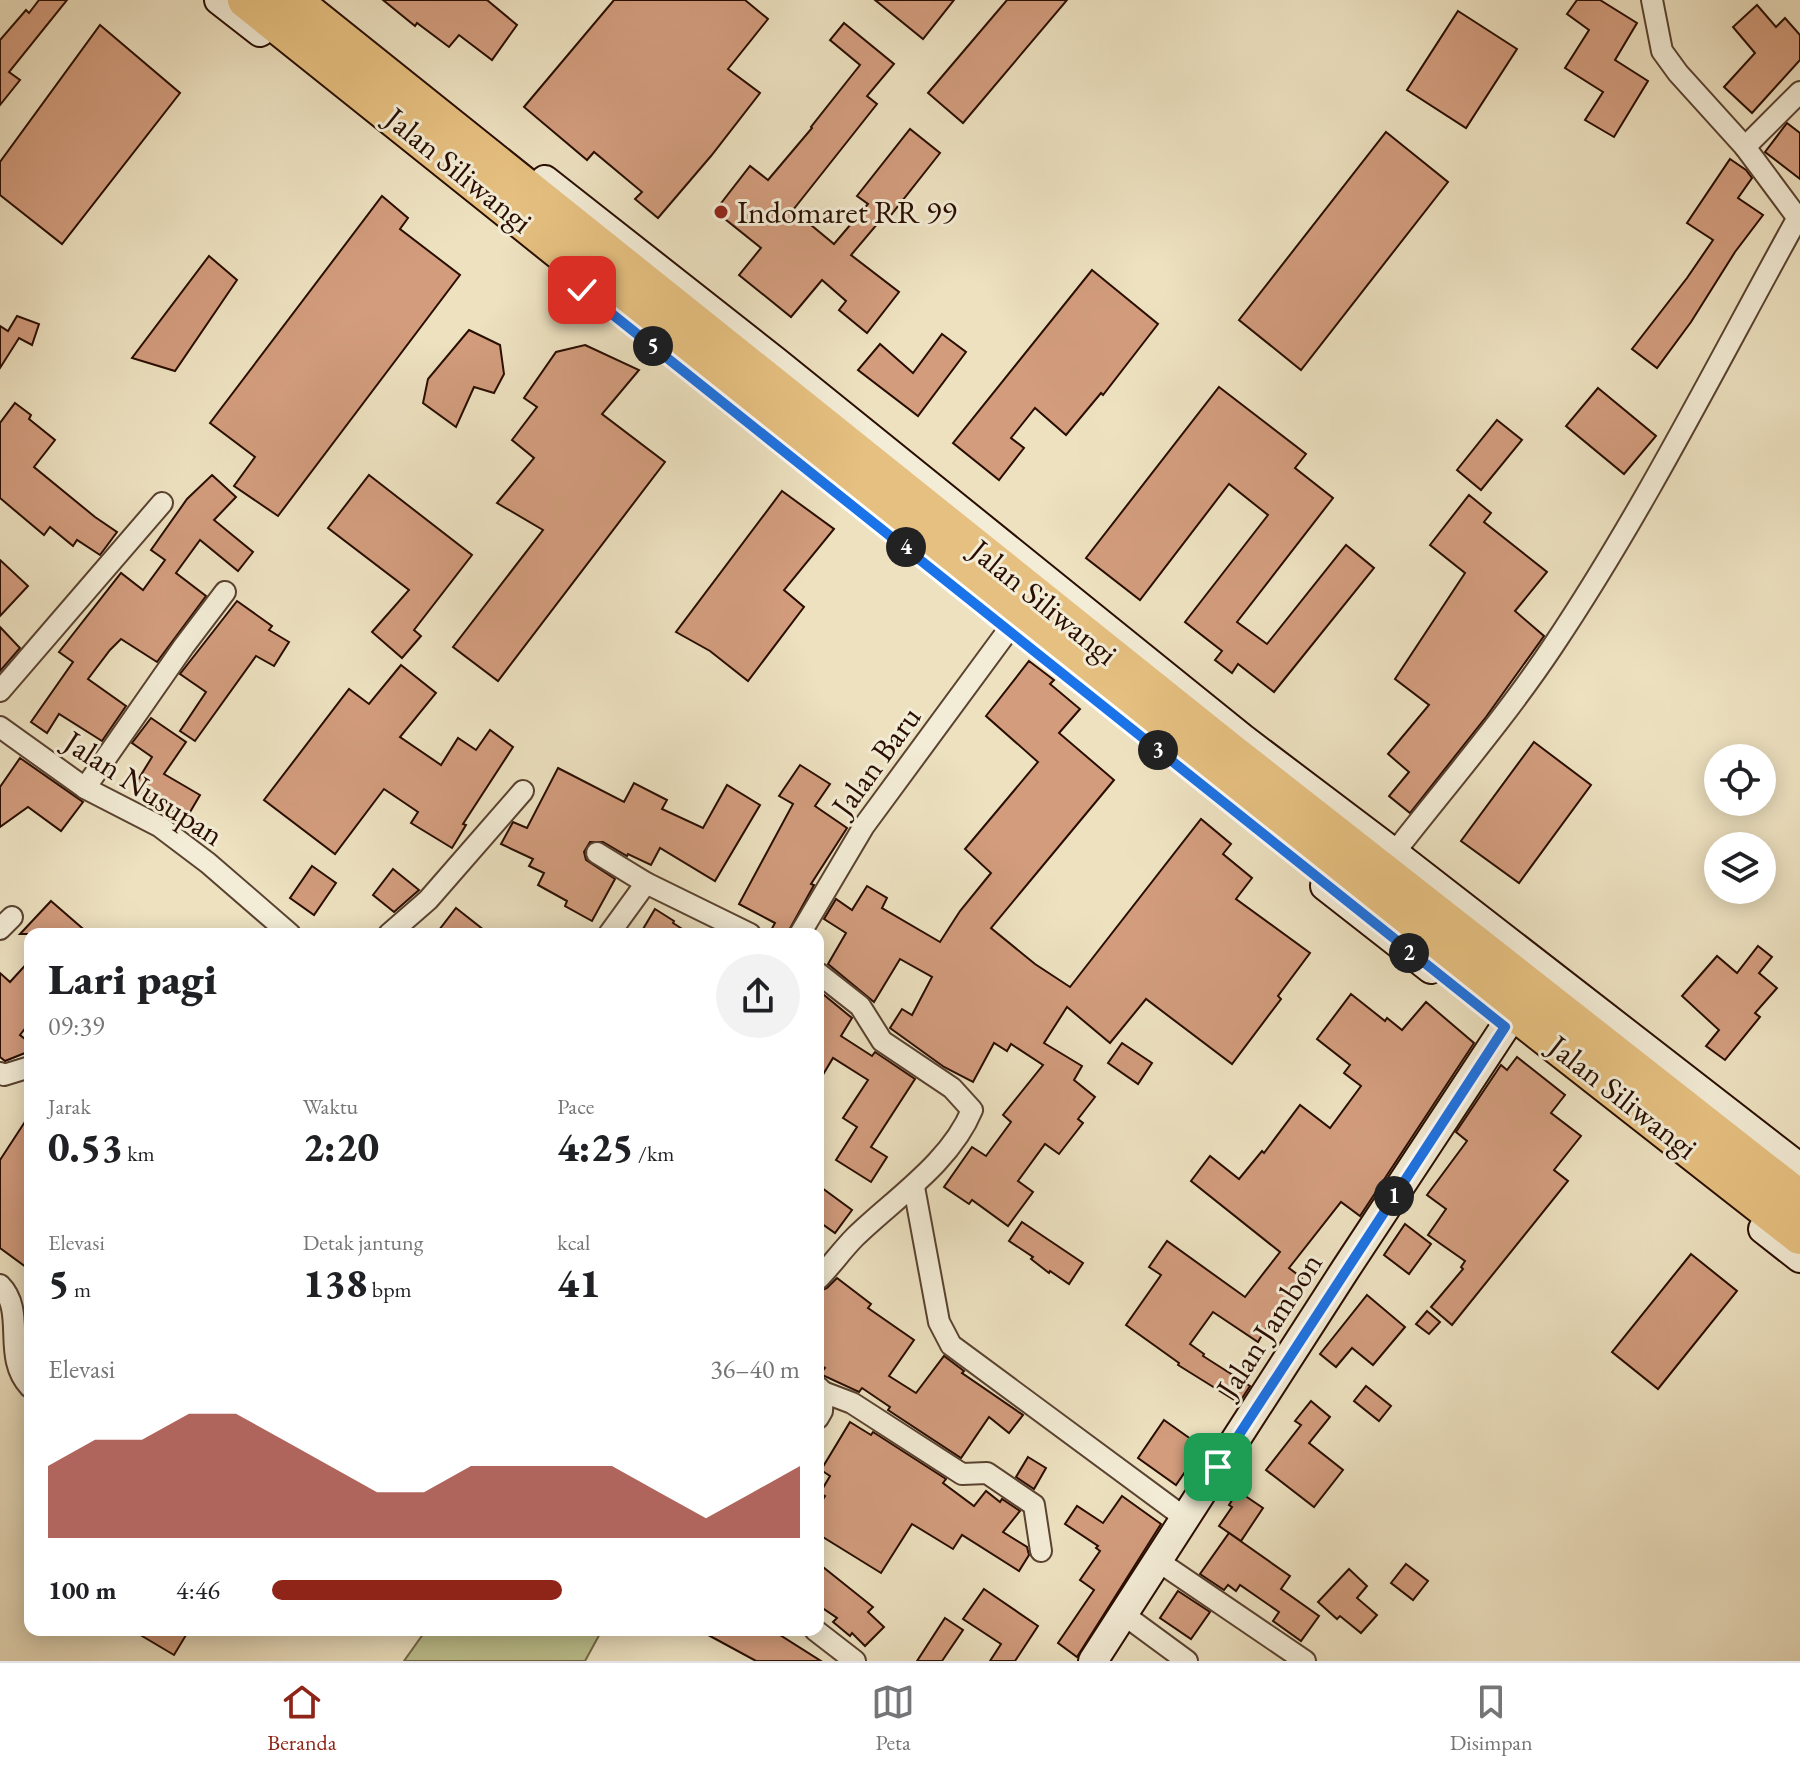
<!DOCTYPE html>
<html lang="id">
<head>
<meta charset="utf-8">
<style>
  :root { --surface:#fff; --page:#f2f2f2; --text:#202124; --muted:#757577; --line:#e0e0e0; --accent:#8f2418 }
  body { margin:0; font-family:"EB Garamond",serif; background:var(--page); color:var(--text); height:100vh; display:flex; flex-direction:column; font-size:30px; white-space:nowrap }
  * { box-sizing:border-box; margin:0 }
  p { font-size:26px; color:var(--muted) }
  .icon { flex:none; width:44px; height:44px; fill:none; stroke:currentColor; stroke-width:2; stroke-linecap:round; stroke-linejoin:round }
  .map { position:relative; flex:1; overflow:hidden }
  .drawer { position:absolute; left:24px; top:928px; width:800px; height:708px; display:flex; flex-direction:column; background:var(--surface); border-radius:16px; box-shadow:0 4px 20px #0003 }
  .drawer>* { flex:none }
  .fabs { position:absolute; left:1704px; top:744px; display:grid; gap:16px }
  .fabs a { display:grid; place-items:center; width:72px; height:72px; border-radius:50%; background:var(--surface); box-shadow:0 4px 20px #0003; font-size:40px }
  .pin { position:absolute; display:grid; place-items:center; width:68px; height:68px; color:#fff; margin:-34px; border-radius:16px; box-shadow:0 4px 12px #0006 }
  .km { position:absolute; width:40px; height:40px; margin:-20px; border-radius:50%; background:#222; color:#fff; font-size:22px; line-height:40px; text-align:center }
  .round { display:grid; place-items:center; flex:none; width:84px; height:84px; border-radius:42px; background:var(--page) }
  .summary { display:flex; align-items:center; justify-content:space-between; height:136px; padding:0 24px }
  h1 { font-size:44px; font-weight:800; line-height:60px }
  .figures { display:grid; grid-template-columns:repeat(3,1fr); gap:12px; height:136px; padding:8px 24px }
  .figures div { display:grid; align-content:center }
  .figures b { font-size:40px; font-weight:800 }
  .figures small { font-size:22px; font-weight:400 }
  .figures p { font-size:22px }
  .chart { height:224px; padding:16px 24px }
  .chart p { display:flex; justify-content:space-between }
  .chart svg { width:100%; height:144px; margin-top:8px; fill:var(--accent); opacity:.7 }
  ul { padding:0 24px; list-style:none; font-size:26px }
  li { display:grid; grid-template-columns:128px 96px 1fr; align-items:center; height:60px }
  li i { height:20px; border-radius:10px; background:var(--accent) }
  .menu { display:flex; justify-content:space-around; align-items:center; height:112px; border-top:2px solid var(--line); background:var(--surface); font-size:22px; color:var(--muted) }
  .menu a { display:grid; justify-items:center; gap:4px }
  .menu .active { color:var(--accent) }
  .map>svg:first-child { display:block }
  .green { fill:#bdc18e; stroke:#736747; stroke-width:2 }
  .building { fill:#d29c7d; stroke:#290d00; stroke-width:2 }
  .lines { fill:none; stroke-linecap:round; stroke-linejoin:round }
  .street-casing { stroke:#5a4230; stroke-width:24 }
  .secondary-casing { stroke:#290d00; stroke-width:32 }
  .highway-casing { stroke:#290d00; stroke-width:40 }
  .street { stroke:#f3ecd6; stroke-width:20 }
  .secondary { stroke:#f3ecd6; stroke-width:28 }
  .highway { stroke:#e6c080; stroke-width:36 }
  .route-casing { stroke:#fff; stroke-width:16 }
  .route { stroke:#1a73e8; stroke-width:10 }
  .poi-dot { fill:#8f2418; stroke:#f3ecd6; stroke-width:3 }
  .labels { text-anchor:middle; stroke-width:6; stroke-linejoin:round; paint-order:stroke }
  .street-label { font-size:32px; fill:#290d00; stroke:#f3ecd6 }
  .poi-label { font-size:32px; fill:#290d00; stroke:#f3ecd6; text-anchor:start }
</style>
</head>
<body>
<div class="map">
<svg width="1800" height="1661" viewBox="0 0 1800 1661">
  <rect width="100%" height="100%" fill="#ede1c0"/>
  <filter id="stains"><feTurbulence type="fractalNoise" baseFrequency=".0025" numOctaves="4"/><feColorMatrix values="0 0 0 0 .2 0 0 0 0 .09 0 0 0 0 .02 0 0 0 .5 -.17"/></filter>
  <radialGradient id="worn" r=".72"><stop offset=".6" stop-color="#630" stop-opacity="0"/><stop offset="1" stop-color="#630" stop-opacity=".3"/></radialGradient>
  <polygon class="green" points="426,1630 602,1630 585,1661 404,1661"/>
  <g class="building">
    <polygon points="39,0 67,0 9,72 20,80 0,105 0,40 26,10 29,13"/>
    <polygon points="383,0 487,0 517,25 492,60 459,35 449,47 417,23 415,26"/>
    <polygon points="614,0 745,0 768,19 728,69 760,93 711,156 658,218 635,199 642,192 594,152 587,160 524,107"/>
    <polygon points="875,0 954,0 923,39"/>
    <polygon points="1007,0 1067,0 963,123 928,93"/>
    <polygon points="1577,0 1600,0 1637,23 1615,60 1648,81 1614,137 1585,120 1603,92 1565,68 1589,30 1567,14"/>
    <polygon points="1757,5 1776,27 1785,18 1800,35 1800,60 1752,113 1724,87 1755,53 1733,27"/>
    <polygon points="1458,11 1517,49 1466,128 1407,90"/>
    <polygon points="844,23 894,64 867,96 877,104 793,210 834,244 868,204 857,196 910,129 940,153 887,220 883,217 851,255 899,292 867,333 839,310 846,301 822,280 791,317 739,275 761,248 715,211 750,166 768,180 812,128 811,127 860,65 830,40"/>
    <polygon points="100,25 180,93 62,244 0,195 0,162"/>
    <polygon points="1787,123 1800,133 1800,179 1765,152"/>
    <polygon points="1386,132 1448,182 1301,370 1239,320"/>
    <polygon points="1730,159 1746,170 1752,178 1738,198 1763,215 1735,252 1691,322 1657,368 1632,349 1687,278 1713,240 1687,223"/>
    <polygon points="382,196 408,218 400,229 460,275 278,516 234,486 255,457 210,423"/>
    <polygon points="209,256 237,280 175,371 132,358"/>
    <polygon points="1092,270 1158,324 1103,395 1101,393 1066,435 1035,408 1011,438 1024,448 999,480 953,443"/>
    <polygon points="17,316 39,324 32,345 19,338 0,368 0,326 8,331"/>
    <polygon points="469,330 500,345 504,374 494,393 474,387 456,427 423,403 428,379"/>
    <polygon points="942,334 966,352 918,416 858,370 880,344 913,373"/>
    <polygon points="585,345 639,370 602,414 665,462 498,681 453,647 543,530 497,503 534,458 512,440 537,407 524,398 556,352"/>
    <polygon points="1219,387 1306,454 1295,468 1333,498 1237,622 1267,644 1346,545 1374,568 1274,692 1238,664 1232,673 1215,660 1222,651 1185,622 1268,515 1229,484 1140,600 1086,558"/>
    <polygon points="1598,388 1656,436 1624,474 1566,426"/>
    <polygon points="15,403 31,415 29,419 55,440 34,467 95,517 117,532 100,555 77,540 73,546 50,527 44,535 0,498 0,423"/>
    <polygon points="1497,420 1522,440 1481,490 1457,470"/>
    <polygon points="212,475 236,497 214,520 253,552 238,571 200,540 176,573 206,596 157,662 121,639 110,650 88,679 126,706 102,741 59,714 47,733 31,722 73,662 59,652 121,573 143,590 165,560 151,550 187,499"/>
    <polygon points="369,475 472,555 414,630 421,636 402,658 372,632 409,590 328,528"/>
    <polygon points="782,491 834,529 784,590 804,607 748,681 710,651 676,632"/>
    <polygon points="1469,495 1491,513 1484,522 1547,572 1515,611 1544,636 1486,717 1410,813 1389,796 1409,772 1388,754 1429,705 1395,679 1465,573 1430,545"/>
    <polygon points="0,560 28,586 0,616"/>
    <polygon points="237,601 272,626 269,630 289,642 274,666 256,656 195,741 180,731 206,692 180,674"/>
    <polygon points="0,627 20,648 0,671"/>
    <polygon points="1029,661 1054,680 1050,684 1080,709 1059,733 1114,780 991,928 1035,964 1070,987 1201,819 1231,844 1223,854 1252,878 1236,899 1310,953 1278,996 1281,999 1232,1064 1146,999 1110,1043 1067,1007 1044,1043 1082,1066 1074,1080 1095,1097 1078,1119 1083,1123 1059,1154 1045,1144 1018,1181 1033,1192 1008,1226 972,1200 969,1204 944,1187 972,1147 986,1156 1011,1122 1003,1115 1043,1065 1011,1044 1007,1051 994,1043 973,1082 944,1067 890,1028 902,1009 912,1015 932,977 900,959 874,1002 828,964 846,933 824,919 836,899 852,910 867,886 887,898 882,908 940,942 960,911 991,873 965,849 1038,762 986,716"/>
    <polygon points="401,665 436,693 400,737 441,765 458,738 476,750 490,730 513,747 463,824 466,825 452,848 411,823 418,812 384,789 335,854 264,800 349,689 369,704"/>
    <polygon points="151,718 186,742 164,774 200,795 186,819 133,788 152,757 132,743"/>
    <polygon points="1534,742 1591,785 1519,883 1461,841"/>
    <polygon points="20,758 83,802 61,831 28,807 0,827 0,787"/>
    <polygon points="800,765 830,784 815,806 847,828 811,884 814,885 787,934 769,934 775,923 739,904 793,804 779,796"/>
    <polygon points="558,768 624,802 634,783 667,800 662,809 703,828 727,785 760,805 715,881 660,848 651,865 628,854 627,856 603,842 590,842 584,852 586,860 615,879 592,921 565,906 567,901 538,885 544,873 529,866 533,859 501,844 513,822 527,828"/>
    <polygon points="312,866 336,883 314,915 290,898"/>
    <polygon points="393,869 419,890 394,912 373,895"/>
    <polygon points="51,901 89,934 20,934"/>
    <polygon points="456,908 489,934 436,934"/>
    <polygon points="655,909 674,921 673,923 690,934 640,934"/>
    <polygon points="1758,946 1772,957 1759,973 1777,988 1755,1013 1760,1017 1725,1060 1706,1046 1719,1030 1682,996 1717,956 1737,973"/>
    <polygon points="30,960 30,1022 20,1035 30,1043 30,1051 5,1061 0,1057 0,973 10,982"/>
    <polygon points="818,990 852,1018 841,1036 872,1056 875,1052 915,1079 871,1147 887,1157 871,1182 836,1160 857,1127 843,1118 868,1080 833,1058 818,1083"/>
    <polygon points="1351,994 1385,1021 1387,1018 1402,1030 1426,1002 1474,1043 1360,1216 1341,1202 1289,1268 1302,1278 1273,1316 1258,1342 1213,1312 1190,1344 1204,1354 1203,1356 1250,1386 1239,1403 1178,1365 1179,1363 1126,1325 1161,1275 1149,1267 1167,1241 1245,1297 1280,1252 1191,1181 1210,1156 1239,1179 1262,1151 1264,1153 1300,1105 1330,1128 1361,1086 1344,1073 1350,1065 1317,1039"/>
    <polygon points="1122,1043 1152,1063 1138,1084 1108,1063"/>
    <polygon points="1517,1057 1565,1095 1551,1113 1581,1136 1554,1170 1568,1181 1452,1325 1431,1307 1463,1269 1461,1267 1465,1261 1428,1235 1446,1209 1427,1195 1467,1141 1456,1132 1501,1065 1507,1070"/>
    <polygon points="30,1114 30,1270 0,1248 0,1160"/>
    <polygon points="818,1185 852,1210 835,1233 818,1221"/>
    <polygon points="1022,1222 1083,1263 1069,1284 1050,1271 1049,1273 1031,1259 1033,1257 1009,1241"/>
    <polygon points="1405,1224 1431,1244 1409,1274 1384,1255"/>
    <polygon points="1691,1254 1737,1291 1658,1389 1612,1352"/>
    <polygon points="837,1278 871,1304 868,1308 914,1340 889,1376 916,1393 944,1356 964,1371 962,1373 1023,1415 1009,1433 989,1417 961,1458 888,1410 890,1407 862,1388 859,1392 820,1374 825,1368 818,1363 818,1292 827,1288"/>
    <polygon points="1367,1295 1405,1327 1373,1365 1352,1348 1336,1367 1320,1354"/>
    <polygon points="1427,1311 1440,1322 1429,1334 1416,1324"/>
    <polygon points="1366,1386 1391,1406 1379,1421 1354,1401"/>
    <polygon points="1311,1401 1330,1417 1309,1443 1343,1470 1314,1507 1266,1470 1301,1425 1295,1421"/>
    <polygon points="1164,1420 1202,1447 1176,1485 1138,1458"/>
    <polygon points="850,1422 871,1435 873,1432 946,1479 943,1483 974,1506 986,1491 1000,1502 1002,1499 1020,1511 1003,1532 1027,1547 1029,1555 1019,1571 962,1535 953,1549 912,1524 881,1573 818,1534 818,1507 825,1496 820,1493 830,1476 821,1470"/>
    <polygon points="1028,1457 1046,1468 1034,1489 1016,1477"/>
    <polygon points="1238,1491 1263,1508 1241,1541 1219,1526 1232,1507 1229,1505"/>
    <polygon points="1122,1496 1161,1524 1077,1657 1058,1643 1094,1590 1080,1580 1100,1551 1096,1548 1098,1546 1065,1524 1077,1506 1103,1523"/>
    <polygon points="1229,1533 1290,1576 1281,1589 1319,1616 1301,1641 1273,1621 1279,1612 1240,1585 1236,1591 1228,1585 1224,1590 1200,1574"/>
    <polygon points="818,1563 873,1607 868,1612 884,1627 865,1646 852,1633 850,1636 833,1622 837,1618 818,1605"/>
    <polygon points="1406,1564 1428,1581 1413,1600 1391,1583"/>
    <polygon points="1349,1569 1367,1586 1357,1598 1377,1615 1361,1633 1340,1616 1337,1619 1318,1602"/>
    <polygon points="984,1589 1038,1626 1015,1661 990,1661 1001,1644 963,1619"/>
    <polygon points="1178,1591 1210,1612 1191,1639 1160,1618"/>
    <polygon points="945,1618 963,1630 942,1661 917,1661"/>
    <polygon points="132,1630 189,1630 174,1655"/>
    <polygon points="699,1630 772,1630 821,1661 756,1661"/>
  </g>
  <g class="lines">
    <g class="street-casing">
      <g id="street">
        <polyline points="1652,0 1662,51 1678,73 1745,147 1800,221"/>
        <polyline points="1745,147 1800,92"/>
        <polyline points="0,691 162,503"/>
        <polyline points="0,727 85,788 159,826 208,863 290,934"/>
        <polyline points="85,788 184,646 225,592"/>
        <polyline points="597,853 646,883"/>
        <path d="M1394,853C1448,784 1505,718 1553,646C1644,510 1718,362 1797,219"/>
        <polyline points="0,929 12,917"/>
        <polyline points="389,934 428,900 523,791"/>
        <polyline points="609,934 646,883 750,934"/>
        <polyline points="800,934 864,826 1009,629"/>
        <path d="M818,973L860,1006L882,1041L952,1088L972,1110C950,1163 894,1199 855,1237C842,1250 831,1266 818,1279"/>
        <polyline points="0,1073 4,1075 30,1067"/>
        <polyline points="914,1187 939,1322 951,1345 1185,1518"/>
        <path d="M0,1285C27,1312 1,1356 30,1387"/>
        <polyline points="818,1387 823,1392 822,1411 818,1418"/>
        <polyline points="823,1392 852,1403 962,1474 987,1473 1034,1505 1041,1551"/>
        <polyline points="1158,1561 1305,1661"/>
        <polyline points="1123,1614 1187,1661"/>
        <polyline points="815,1630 855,1661"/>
      </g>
    </g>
    <g class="secondary-casing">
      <g id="secondary">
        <polyline points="219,0 260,32"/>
        <polyline points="545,180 775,361 1242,738 1394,853 1800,1168"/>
        <polyline points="1325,886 1431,969"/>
        <polyline points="1763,1229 1800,1258"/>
        <polyline points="1093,1661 1345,1270 1505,1027"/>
      </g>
    </g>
    <g class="highway-casing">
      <g id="highway">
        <polyline points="246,0 1374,902 1800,1236"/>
        <polyline points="292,0 1231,752 1800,1199"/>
      </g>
    </g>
    <use href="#street" class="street"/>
    <use href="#secondary" class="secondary"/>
    <use href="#highway" class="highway"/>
  </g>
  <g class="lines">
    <g class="route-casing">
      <polyline id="route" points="582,290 1505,1027 1218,1467"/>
    </g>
    <use href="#route" class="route"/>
  </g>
  <circle class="poi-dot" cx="721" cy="212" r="8"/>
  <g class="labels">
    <g class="street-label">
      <text transform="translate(459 170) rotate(39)" y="11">Jalan Siliwangi</text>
      <text transform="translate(1044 602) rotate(39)" y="11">Jalan Siliwangi</text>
      <text transform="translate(876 761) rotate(-54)" y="11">Jalan Baru</text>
      <text transform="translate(144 788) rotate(33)" y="11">Jalan Nusupan</text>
      <text transform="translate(1623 1097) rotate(38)" y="11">Jalan Siliwangi</text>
      <text transform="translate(1269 1325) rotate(-57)" y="11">Jalan Jambon</text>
    </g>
    <g class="poi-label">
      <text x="737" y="223">Indomaret RR 99</text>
    </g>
  </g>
  <rect width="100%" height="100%" filter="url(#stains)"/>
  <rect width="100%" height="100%" fill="url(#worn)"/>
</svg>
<div class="fabs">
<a><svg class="icon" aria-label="locate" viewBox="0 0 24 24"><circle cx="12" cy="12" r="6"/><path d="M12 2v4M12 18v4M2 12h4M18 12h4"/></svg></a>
<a><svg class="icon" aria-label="layers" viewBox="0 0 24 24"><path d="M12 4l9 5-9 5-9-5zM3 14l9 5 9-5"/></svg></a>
</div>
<div class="pin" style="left:1218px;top:1467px;background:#1e9e55"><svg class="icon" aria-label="arrive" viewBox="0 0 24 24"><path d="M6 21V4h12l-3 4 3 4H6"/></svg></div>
<div class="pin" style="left:582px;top:290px;background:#d93025"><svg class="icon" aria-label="check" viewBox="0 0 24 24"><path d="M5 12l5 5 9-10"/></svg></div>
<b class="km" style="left:1394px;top:1196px">1</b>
<b class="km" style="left:1409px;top:953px">2</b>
<b class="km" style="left:1158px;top:750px">3</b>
<b class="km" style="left:906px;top:547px">4</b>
<b class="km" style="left:653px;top:346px">5</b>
<section class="drawer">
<div class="summary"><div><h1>Lari pagi</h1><p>09:39</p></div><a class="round"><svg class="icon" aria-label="share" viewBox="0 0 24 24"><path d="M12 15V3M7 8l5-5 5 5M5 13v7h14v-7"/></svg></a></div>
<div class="figures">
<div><p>Jarak</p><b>0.53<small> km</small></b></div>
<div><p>Waktu</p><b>2:20</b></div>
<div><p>Pace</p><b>4:25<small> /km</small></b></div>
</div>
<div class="figures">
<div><p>Elevasi</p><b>5<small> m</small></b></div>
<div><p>Detak jantung</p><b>138<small> bpm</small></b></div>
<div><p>kcal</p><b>41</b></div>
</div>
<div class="chart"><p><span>Elevasi</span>36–40 m</p>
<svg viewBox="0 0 160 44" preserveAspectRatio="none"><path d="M0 44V22L10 14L20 14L30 6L40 6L50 14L60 22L70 30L80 30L90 22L100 22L110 22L120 22L130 30L140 38L150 30L160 22V44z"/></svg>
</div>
<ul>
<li><b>100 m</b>4:46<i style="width:55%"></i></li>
</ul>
</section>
</div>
<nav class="menu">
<a class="active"><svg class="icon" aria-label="home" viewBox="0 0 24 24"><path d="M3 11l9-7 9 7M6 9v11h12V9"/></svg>Beranda</a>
<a><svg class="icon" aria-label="map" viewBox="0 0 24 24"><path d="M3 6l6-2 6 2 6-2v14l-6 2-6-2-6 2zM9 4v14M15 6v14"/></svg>Peta</a>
<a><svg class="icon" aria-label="saved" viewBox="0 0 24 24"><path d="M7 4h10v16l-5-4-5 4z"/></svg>Disimpan</a>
</nav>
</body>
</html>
